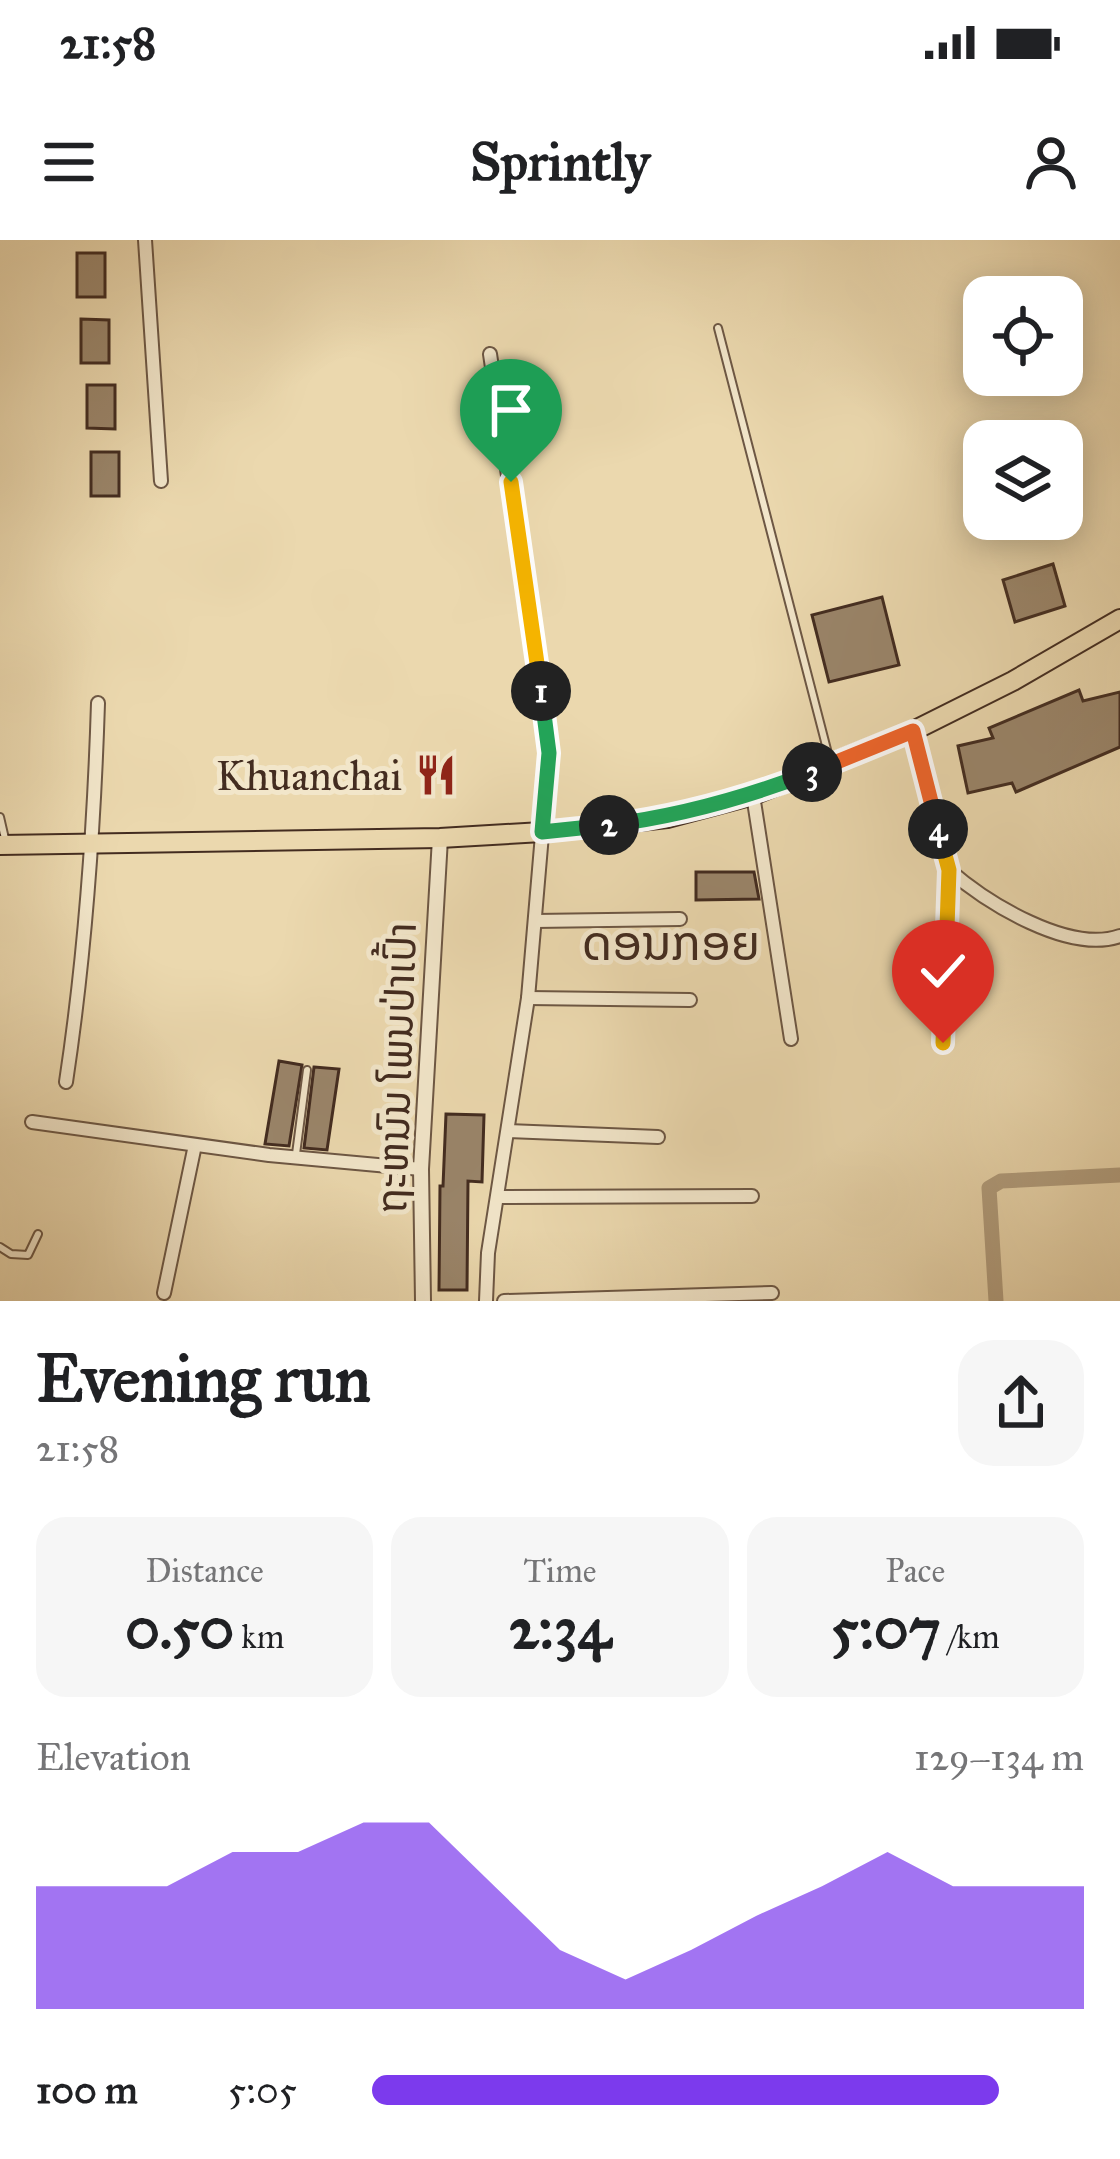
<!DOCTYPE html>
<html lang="en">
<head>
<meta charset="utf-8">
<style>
  :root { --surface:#fff; --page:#f6f6f6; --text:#202124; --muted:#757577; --accent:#7c3aed }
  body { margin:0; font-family:"IM FELL Great Primer","Noto Sans Lao",serif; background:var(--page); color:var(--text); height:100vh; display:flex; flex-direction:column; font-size:45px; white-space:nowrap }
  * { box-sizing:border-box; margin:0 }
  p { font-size:39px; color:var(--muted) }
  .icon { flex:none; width:66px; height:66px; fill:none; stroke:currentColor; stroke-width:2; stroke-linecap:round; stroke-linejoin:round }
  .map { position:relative; height:1061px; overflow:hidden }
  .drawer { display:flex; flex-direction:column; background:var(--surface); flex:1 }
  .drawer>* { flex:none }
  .fabs { position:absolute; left:963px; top:36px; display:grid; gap:24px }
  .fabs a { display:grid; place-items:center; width:120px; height:120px; border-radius:24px; background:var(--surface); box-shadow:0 6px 30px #0003; font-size:60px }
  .pin { position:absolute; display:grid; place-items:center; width:102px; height:102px; color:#fff; margin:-123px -51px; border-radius:50% 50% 50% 0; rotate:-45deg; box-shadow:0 0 12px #0007 }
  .pin .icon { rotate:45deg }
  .km { position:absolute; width:60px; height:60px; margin:-30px; border-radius:50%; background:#222; color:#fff; font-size:33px; line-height:60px; text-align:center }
  .round { display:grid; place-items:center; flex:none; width:126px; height:126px; border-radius:36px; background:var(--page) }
  .headline { display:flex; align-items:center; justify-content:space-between; height:204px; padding:0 36px }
  h1 { font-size:66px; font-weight:700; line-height:90px }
  .stats { display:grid; grid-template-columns:repeat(3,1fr); gap:18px; height:204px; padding:12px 36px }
  .stats div { display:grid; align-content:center; border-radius:30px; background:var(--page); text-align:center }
  .stats b { font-size:60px; font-weight:700 }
  .stats small { font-size:33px; font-weight:400 }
  .stats p { font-size:33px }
  .chart { height:336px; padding:24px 36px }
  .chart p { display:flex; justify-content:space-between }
  .chart svg { width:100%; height:216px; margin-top:12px; fill:var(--accent); opacity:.7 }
  ul { padding:0 36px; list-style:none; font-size:39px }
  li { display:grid; grid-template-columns:192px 144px 1fr; align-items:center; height:90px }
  li i { height:30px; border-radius:15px; background:var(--accent) }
  .status { display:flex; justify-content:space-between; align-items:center; height:84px; padding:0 60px; background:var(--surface); direction:ltr }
  .status svg { height:33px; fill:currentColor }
  header { display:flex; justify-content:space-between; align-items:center; height:156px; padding:0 36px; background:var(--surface); font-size:54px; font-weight:700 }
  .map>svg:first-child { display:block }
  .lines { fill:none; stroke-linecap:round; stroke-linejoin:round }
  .canal { stroke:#b29e7e; stroke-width:15 }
  .building { fill:#9a856a; stroke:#432c20; stroke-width:3 }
  .service-casing { stroke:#6d5744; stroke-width:10 }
  .minor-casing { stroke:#6d5744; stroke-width:16 }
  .tertiary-casing { stroke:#6d5744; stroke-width:18 }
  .primary-casing { stroke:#432c20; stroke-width:22 }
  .service { stroke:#f2e6ca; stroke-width:6 }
  .minor { stroke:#f2e6ca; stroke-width:12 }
  .tertiary { stroke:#f2e6ca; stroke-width:14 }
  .primary { stroke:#ebd8ae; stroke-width:18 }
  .split-1-casing { stroke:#fff; stroke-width:24 }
  .split-2-casing { stroke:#fff; stroke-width:24 }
  .split-3-casing { stroke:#fff; stroke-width:24 }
  .split-4-casing { stroke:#fff; stroke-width:24 }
  .split-5-casing { stroke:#fff; stroke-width:24 }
  .split-1 { stroke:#f5b400; stroke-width:15 }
  .split-2 { stroke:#22a559; stroke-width:15 }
  .split-3 { stroke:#22a559; stroke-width:15 }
  .split-4 { stroke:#f0652b; stroke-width:15 }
  .split-5 { stroke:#f5b400; stroke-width:15 }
  .labels { text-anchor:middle; stroke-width:10; stroke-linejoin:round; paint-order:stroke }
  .poi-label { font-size:42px; fill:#432c20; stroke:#f2e6ca; text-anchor:end }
  .street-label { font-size:42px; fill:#432c20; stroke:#f2e6ca }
  .quarter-label { font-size:48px; fill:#432c20; stroke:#f2e6ca }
</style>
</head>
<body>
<div class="status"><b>21:58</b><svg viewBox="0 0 49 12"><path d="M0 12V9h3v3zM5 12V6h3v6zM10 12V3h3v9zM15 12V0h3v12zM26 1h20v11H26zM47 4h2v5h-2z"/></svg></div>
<header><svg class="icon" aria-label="menu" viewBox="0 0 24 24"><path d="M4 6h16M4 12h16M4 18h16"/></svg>Sprintly<svg class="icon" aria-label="person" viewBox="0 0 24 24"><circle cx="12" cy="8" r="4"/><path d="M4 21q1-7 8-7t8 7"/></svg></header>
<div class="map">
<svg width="1120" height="1061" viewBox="0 0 1120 1061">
  <rect width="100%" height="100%" fill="#ebd8ae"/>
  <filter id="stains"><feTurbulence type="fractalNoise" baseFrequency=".00167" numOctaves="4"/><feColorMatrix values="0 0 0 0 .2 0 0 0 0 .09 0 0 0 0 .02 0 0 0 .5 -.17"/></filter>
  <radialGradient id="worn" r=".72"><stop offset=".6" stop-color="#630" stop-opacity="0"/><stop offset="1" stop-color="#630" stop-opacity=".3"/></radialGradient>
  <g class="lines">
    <polyline class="canal" points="996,1061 989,948 1001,941 1120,935"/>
  </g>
  <g class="building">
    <rect x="77" y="13" width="28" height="44"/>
    <polygon points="81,79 109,80 109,123 81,123"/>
    <polygon points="87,145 115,145 115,189 87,188"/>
    <rect x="91" y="212" width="28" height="44"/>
    <polygon points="1053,324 1065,366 1015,382 1003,340"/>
    <polygon points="882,357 899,425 829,442 812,375"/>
    <polygon points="1079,450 1083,461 1120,452 1120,507 1016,552 1012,543 968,553 958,506 993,498 989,488"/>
    <polygon points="696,632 754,632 759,659 696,660"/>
    <polygon points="279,821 302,825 289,906 265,904"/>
    <polygon points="314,827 339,829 327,910 304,908"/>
    <polygon points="446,874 484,875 482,942 468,941 467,1050 439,1050 440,946 443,946"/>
  </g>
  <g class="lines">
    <g class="service-casing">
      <g id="service">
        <polyline points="718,88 830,521"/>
        <polyline points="0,577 6,603"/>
        <polyline points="296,914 307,830"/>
        <polyline points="0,1007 11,1014 28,1015 38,994"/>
      </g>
    </g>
    <g class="minor-casing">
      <g id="minor">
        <polyline points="145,0 161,241"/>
        <polyline points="913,491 949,630 943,803"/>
        <polyline points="753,555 791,799"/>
        <path d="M949,630C987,663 1069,714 1120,696"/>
        <polyline points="535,681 680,679"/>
        <polyline points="528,758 690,760"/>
        <path d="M66,842C85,716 94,591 98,463"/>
        <polyline points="32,882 269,915 421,929"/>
        <polyline points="508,891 658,897"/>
        <polyline points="498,957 752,956"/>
        <polyline points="164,1053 195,905"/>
        <polyline points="486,1061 488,1013 528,758 549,513 490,114"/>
        <polyline points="504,1061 772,1053"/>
      </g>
    </g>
    <g class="tertiary-casing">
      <polyline id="tertiary" points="423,1061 421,929 440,598"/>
    </g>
    <g class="primary-casing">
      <polyline id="primary" points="0,605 440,598 542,592 667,578 753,555 913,491 1013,441 1120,379"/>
    </g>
    <use href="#service" class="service"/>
    <use href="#minor" class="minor"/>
    <use href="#tertiary" class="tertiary"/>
    <use href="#primary" class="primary"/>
  </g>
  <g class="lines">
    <g class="split-1-casing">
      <polyline id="split-1" points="511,242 541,451"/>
    </g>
    <g class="split-2-casing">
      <polyline id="split-2" points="541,451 549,513 542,592 609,585"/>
    </g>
    <g class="split-3-casing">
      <path id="split-3" d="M609,585C680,576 745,558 812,532"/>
    </g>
    <g class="split-4-casing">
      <polyline id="split-4" points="812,532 913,491 938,589"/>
    </g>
    <g class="split-5-casing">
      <polyline id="split-5" points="938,589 949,630 943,803"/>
    </g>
    <use href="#split-1" class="split-1"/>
    <use href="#split-2" class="split-2"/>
    <use href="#split-3" class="split-3"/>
    <use href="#split-4" class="split-4"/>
    <use href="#split-5" class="split-5"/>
  </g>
  <defs>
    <g id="restaurant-bare" transform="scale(3.24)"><path d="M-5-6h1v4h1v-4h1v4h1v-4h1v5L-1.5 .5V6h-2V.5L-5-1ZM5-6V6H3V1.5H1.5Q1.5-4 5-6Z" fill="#8f2418" stroke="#f2e6ca" stroke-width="2.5" paint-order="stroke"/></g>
  </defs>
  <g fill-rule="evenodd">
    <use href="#restaurant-bare" x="436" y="535"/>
  </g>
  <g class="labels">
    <g class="poi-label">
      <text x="402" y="550">Khuanchai</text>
    </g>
    <g class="street-label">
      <text transform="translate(396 828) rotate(-88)" y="15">ຖະຫນົນ ໂພນປ່າເປົ້າ</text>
    </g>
    <g class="quarter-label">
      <text x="671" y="720">ດອນກອຍ</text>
    </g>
  </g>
  <rect width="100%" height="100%" filter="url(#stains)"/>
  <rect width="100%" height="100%" fill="url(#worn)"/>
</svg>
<div class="fabs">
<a><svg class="icon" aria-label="locate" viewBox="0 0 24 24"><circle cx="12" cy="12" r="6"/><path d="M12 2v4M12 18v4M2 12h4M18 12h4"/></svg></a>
<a><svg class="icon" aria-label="layers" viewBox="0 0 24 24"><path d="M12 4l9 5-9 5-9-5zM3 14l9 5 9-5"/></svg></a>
</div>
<div class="pin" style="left:511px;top:242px;background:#1e9e55"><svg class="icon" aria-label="arrive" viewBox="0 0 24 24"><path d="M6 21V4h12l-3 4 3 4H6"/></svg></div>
<div class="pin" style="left:943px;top:803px;background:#d93025"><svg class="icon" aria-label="check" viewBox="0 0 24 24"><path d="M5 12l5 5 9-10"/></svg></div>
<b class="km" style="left:541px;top:451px">1</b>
<b class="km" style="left:609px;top:585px">2</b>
<b class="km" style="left:812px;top:532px">3</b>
<b class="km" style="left:938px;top:589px">4</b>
</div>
<section class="drawer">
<div class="headline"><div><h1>Evening run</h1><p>21:58</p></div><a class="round"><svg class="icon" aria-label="share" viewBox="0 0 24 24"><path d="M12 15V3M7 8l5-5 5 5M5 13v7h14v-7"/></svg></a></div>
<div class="stats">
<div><p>Distance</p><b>0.50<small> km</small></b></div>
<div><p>Time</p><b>2:34</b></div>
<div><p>Pace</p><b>5:07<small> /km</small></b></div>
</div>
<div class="chart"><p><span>Elevation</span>129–134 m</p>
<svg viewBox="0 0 160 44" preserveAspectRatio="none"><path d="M0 44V19L10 19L20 19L30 12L40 12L50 6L60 6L70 19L80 32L90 38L100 32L110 25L120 19L130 12L140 19L150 19L160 19V44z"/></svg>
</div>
<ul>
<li><b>100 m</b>5:05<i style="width:88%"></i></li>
</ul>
</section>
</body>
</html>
